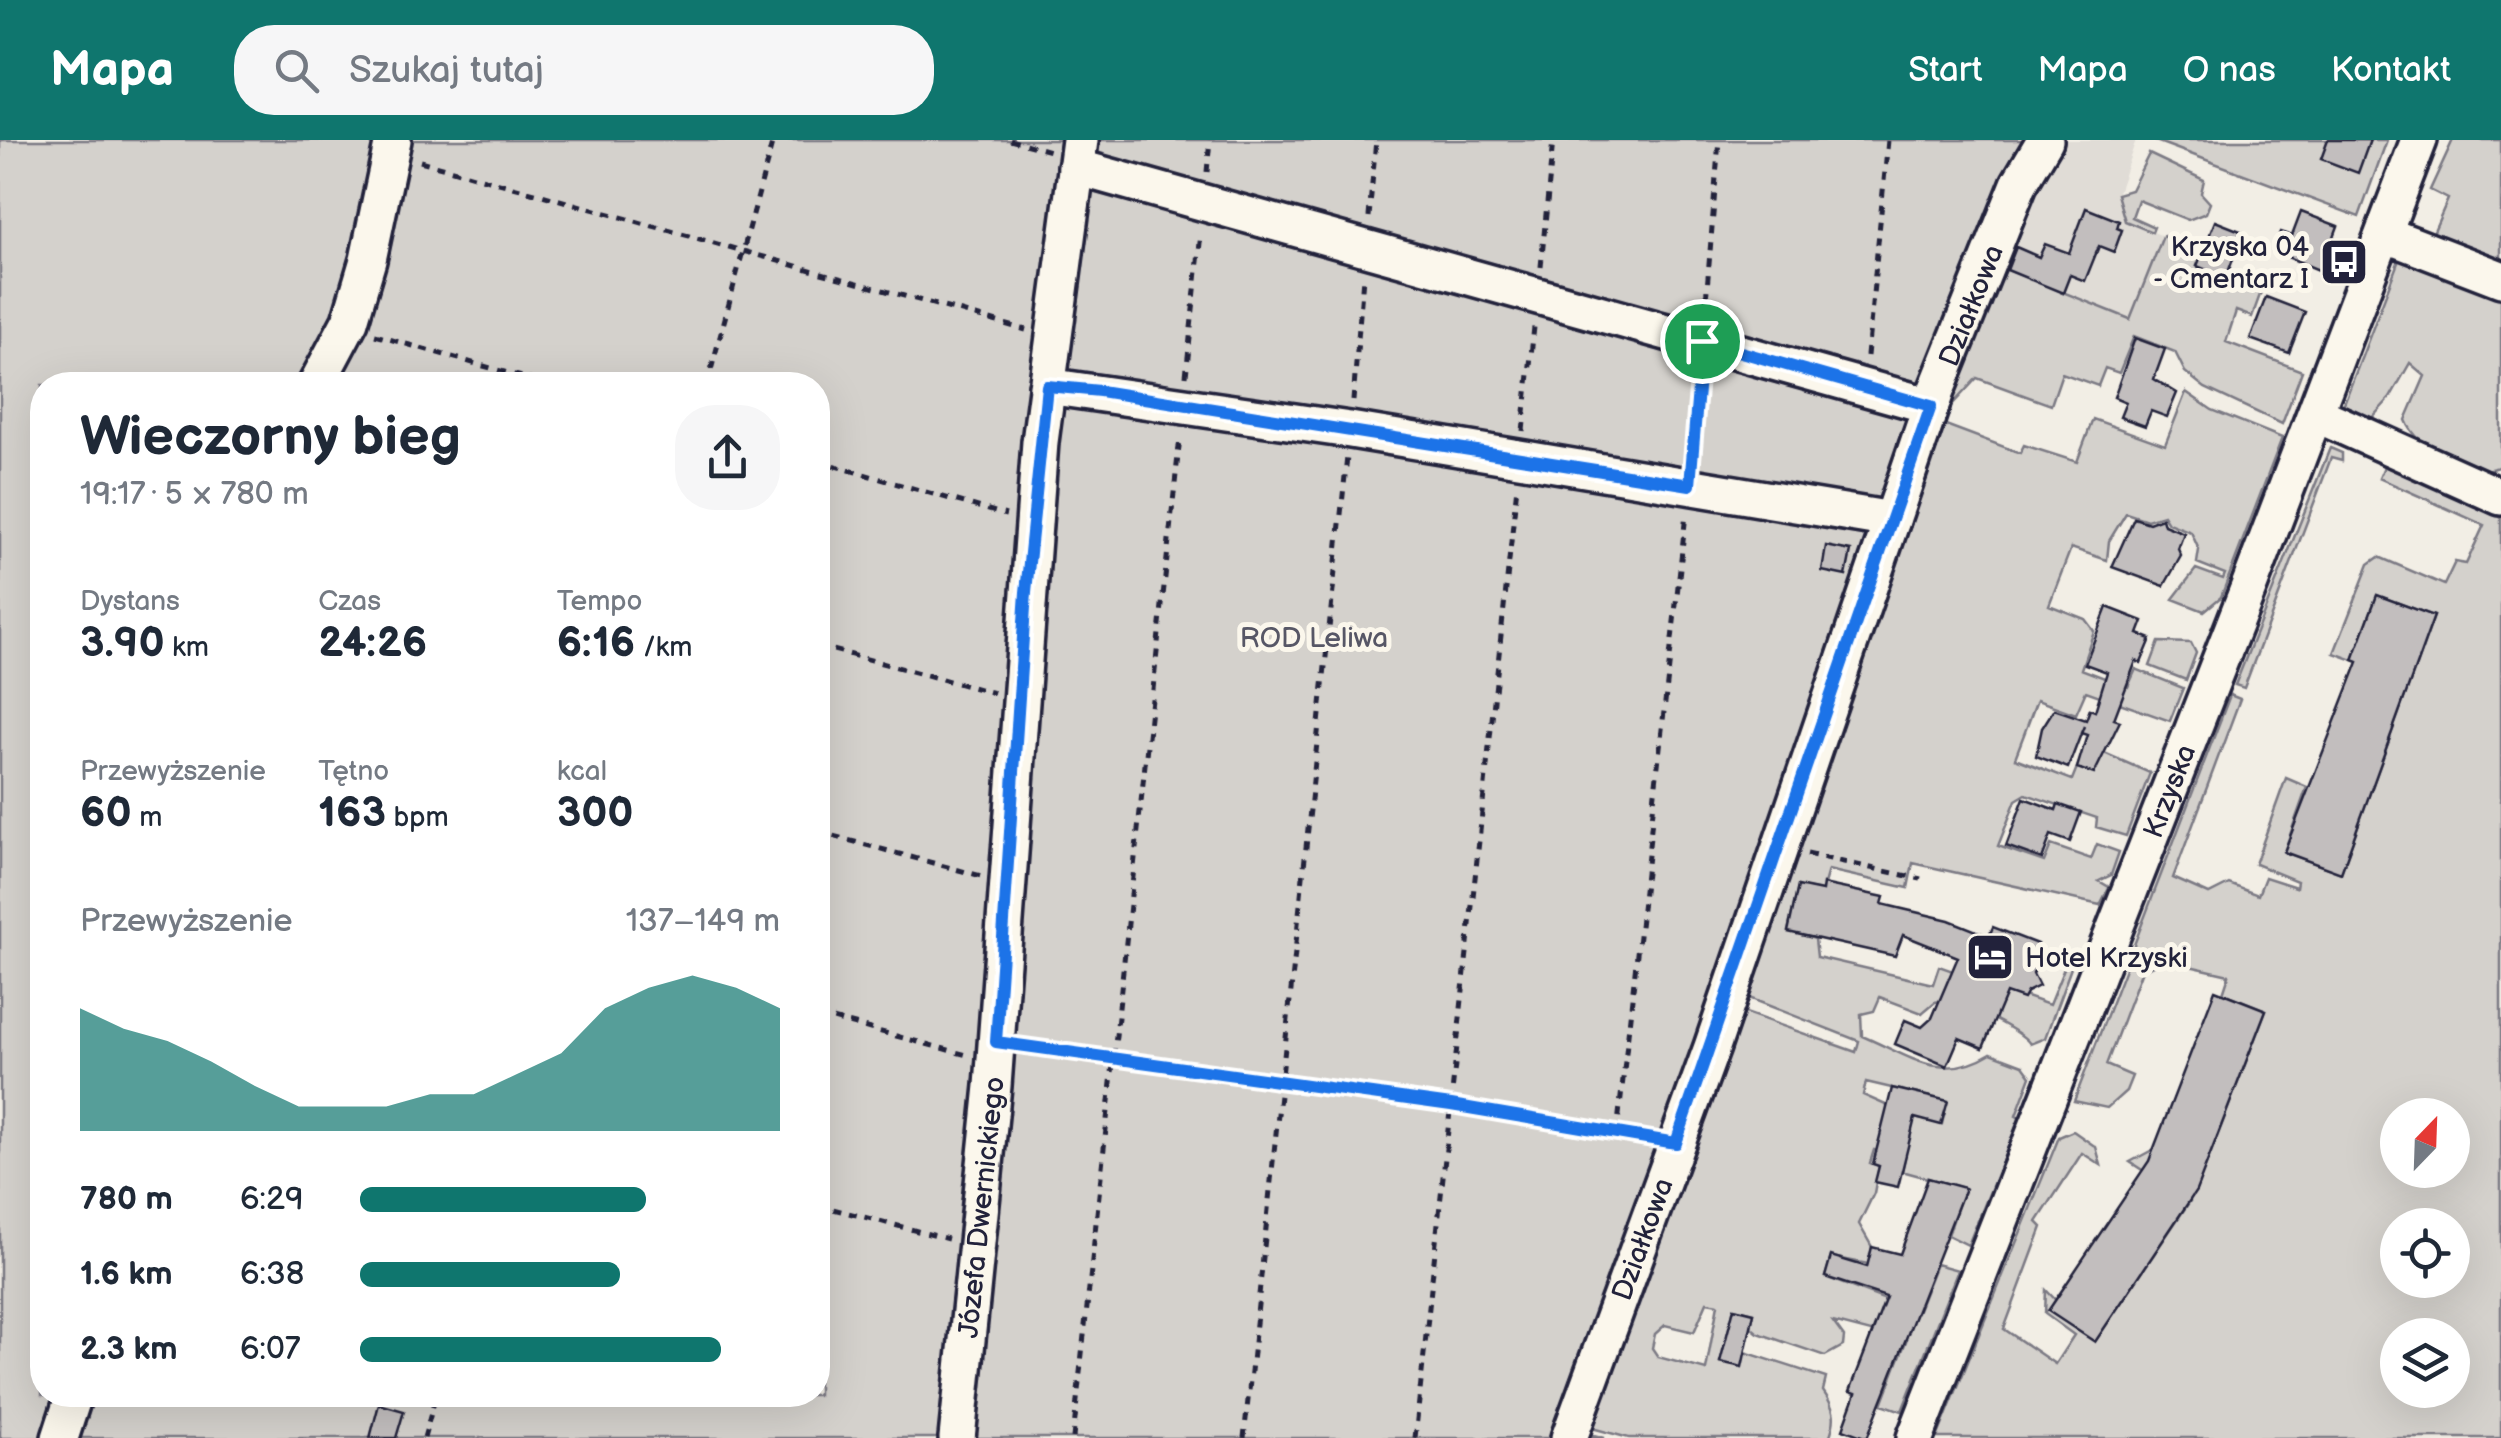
<!DOCTYPE html>
<html lang="pl">
<head>
<meta charset="utf-8">
<style>
  :root { --surface:#fff; --page:#f6f6f7; --text:#1f2937; --muted:#747a83; --accent:#0f766e }
  body { margin:0; font-family:"Balsamiq Sans",sans-serif; background:var(--page); color:var(--text); height:100vh; display:flex; flex-direction:column; font-size:38px; white-space:nowrap }
  * { box-sizing:border-box; margin:0 }
  p { font-size:32px; color:var(--muted) }
  .icon { flex:none; width:55px; height:55px; fill:none; stroke:currentColor; stroke-width:2; stroke-linecap:round; stroke-linejoin:round }
  .map { position:relative; flex:1; overflow:hidden }
  .panel { position:absolute; left:30px; top:232px; width:800px; height:1035px; display:flex; flex-direction:column; background:var(--surface); border-radius:40px; box-shadow:0 10px 40px #0002 }
  .panel>* { flex:none }
  .needle { width:65px; rotate:23deg }
  .buttons { position:absolute; left:2380px; top:958px; display:grid; gap:20px }
  .buttons a { display:grid; place-items:center; width:90px; height:90px; border-radius:50%; background:var(--surface); box-shadow:0 10px 40px #0002; font-size:50px }
  .pin { position:absolute; display:grid; place-items:center; width:85px; height:85px; color:#fff; margin:-42px; border:5px solid #fff; border-radius:50%; box-shadow:0 2px 10px #0007 }
  .round { display:grid; place-items:center; flex:none; width:105px; height:105px; border-radius:40px; background:var(--page) }
  .overview { display:flex; align-items:center; justify-content:space-between; height:170px; padding:0 50px }
  h1 { font-size:55px; font-weight:700; line-height:75px }
  .figures { display:grid; grid-template-columns:repeat(3,1fr); gap:15px; height:170px; padding:10px 50px }
  .figures div { display:grid; align-content:center }
  .figures b { font-size:42px; font-weight:700 }
  .figures small { font-size:28px; font-weight:400 }
  .figures p { font-size:28px }
  .chart { height:280px; padding:20px 50px }
  .chart p { display:flex; justify-content:space-between }
  .chart svg { width:100%; height:180px; margin-top:10px; fill:var(--accent); opacity:.7 }
  ul { padding:0 50px; list-style:none; font-size:32px }
  li { display:grid; grid-template-columns:160px 120px 1fr; align-items:center; height:75px }
  li i { height:25px; border-radius:12px; background:var(--accent) }
  header { display:flex; align-items:center; gap:60px; box-sizing:border-box; height:140px; padding:0 50px; background:var(--accent); color:#fff }
  header strong { font-size:48px }
  nav { display:flex; gap:55px; margin-inline-start:auto; font-size:35px }
  .search { width:700px; height:90px; background:var(--page); display:flex; align-items:center; gap:25px; box-sizing:border-box; padding:0 35px; border-radius:40px; color:var(--muted); font-size:38px }
  .map>svg:first-child { display:block }
  .built { fill:#e0dcd6 }
  .green { fill:#d4d1cc; stroke:#7b7a84; stroke-width:2.5; fill-rule:evenodd }
  .building { fill:#c2bebe; stroke:#22223b; stroke-width:2.5 }
  .lines { fill:none; stroke-linecap:round; stroke-linejoin:round }
  .minor-casing { stroke:#22223b; stroke-width:42 }
  .path { stroke:#22223b; stroke-width:5; stroke-dasharray:8 8; stroke-linecap:butt }
  .minor { stroke:#fbf7ec; stroke-width:35 }
  .route-casing { stroke:#fff; stroke-width:20 }
  .route { stroke:#1a73e8; stroke-width:12 }
  .labels { text-anchor:middle; stroke-width:10; stroke-linejoin:round; paint-order:stroke }
  .poi-label { font-size:28px; fill:#22223b; stroke:#fbf7ec; text-anchor:end }
  .street-label { font-size:28px; fill:#22223b; stroke:#fbf7ec }
  .park-label { font-size:28px; fill:#575766; stroke:#fbf7ec }
</style>
</head>
<body>
<header>
<strong>Mapa</strong>
<div class="search"><svg class="icon" aria-label="search" viewBox="0 0 24 24"><circle cx="10" cy="10" r="6"/><path d="M15 15l6 6"/></svg>Szukaj tutaj</div>
<nav><a>Start</a><a>Mapa</a><a>O nas</a><a>Kontakt</a></nav>
</header>
<div class="map">
<svg width="2501" height="1298" viewBox="0 0 2501 1298">
  <rect width="100%" height="100%" fill="#f2eee5"/>
  <filter id="ink" filterUnits="userSpaceOnUse"><feTurbulence type="fractalNoise" baseFrequency=".01" numOctaves="2"/><feDisplacementMap in="SourceGraphic" scale="20" xChannelSelector="R" yChannelSelector="G"/><feConvolveMatrix kernelMatrix="1 2 1 2 8 2 1 2 1" color-interpolation-filters="sRGB"/></filter>
  <g filter="url(#ink)">
    <polygon class="built" points="2057,0 2136,0 2117,55 2126,81 2163,96 2130,180 2002,128 2037,52 2029,48"/>
    <g class="green">
      <path d="M0,0H2033L1563,1298H0ZM42,245H818V1255H42Z"/>
      <polygon points="2153,0 2387,0 2359,77"/>
      <polygon points="2453,0 2501,0 2501,129 2433,93 2448,59 2430,50"/>
      <polygon points="2149,14 2204,40 2201,53 2210,63 2206,73 2188,80 2138,60 2132,77 2154,87 2152,92 2125,81 2117,54 2131,50"/>
      <path d="M2163,96L2203,112L2198,127L2261,152L2252,177L2236,171L2226,202L2302,231L2282,284L2205,248L2185,232L2175,212L2134,196L2119,233L2105,228L2098,246L2062,233L2051,265L1977,238L1952,265L1943,284L2020,313L2024,305L2077,322L2093,279L2165,305L2186,252L2212,270L2282,298L2221,457L2204,471L2173,459L2196,429L2223,439L2225,434L2197,423L2199,410L2191,392L2168,383L2163,375L2147,380L2126,373L2109,401L2107,420L2071,408L2049,465L2085,479L2094,491L2081,529L2128,547L2136,529L2183,548L2170,581L2086,551L2076,574L2037,560L2015,618L2072,640L2086,605L2150,633L2126,696L2096,687L2097,678L2026,654L2016,660L1998,706L2044,722L2051,705L2091,719L2097,704L2119,712L2111,735L2099,741L2109,747L2100,765L1913,723L1908,748L1828,730L1822,751L1798,747L1788,791L1815,799L1817,817L1933,844L1939,826L2049,865L2069,816L2075,817L2045,898L2030,904C2021,889 1952,856 1935,862C1934,863 1923,872 1922,873L1880,857L1874,871L1861,874L1862,896C1910,916 1941,944 1991,913L2023,925L2031,936L2016,976L2020,978L1968,1105L1948,1095L1964,1048L1902,1031L1905,1017L1874,1010L1870,1023L1879,1026L1874,1053L1859,1084L1872,1107L1868,1124L1831,1117L1825,1137L1917,1172L1936,1124L1958,1130L1902,1271L1882,1264L1906,1201L1833,1182L1844,1197L1843,1206L1825,1216L1758,1193L1751,1187L1754,1173L1734,1168L1721,1222L1745,1212L1826,1238L1823,1251C1835,1268 1837,1279 1829,1298H1629L1592,1288L1590,1294L1605,1298H1581L1933,278L2003,128L2130,179ZM1744,856L1859,901L1856,912L1740,871ZM1866,942L1947,961L1942,984L1887,972L1888,966L1863,955ZM1707,1162L1718,1164L1706,1230L1658,1217L1652,1208L1655,1194L1665,1185L1694,1192Z"/>
      <path d="M2400,117L2501,156V326C2471,340 2417,309 2406,280L2425,236L2410,223L2390,258L2369,281L2341,271Z"/>
      <polygon points="2330,308 2342,313 2342,321 2331,318 2244,548 2235,545"/>
      <path d="M2385,324L2501,371V1298H1937L2059,997L2073,991L2096,1007L2101,1025L2082,1013L2037,1082L2042,1087L2004,1189L2055,1224L2074,1195L2045,1174L2046,1150L2095,1201L2190,1061L2130,1022L2154,1009L2205,1028L2266,870L2223,853L2229,835L2163,820L2142,830L2106,925L2132,936L2126,951L2107,968L2074,961L2230,555L2240,559L2173,738L2209,754L2229,744L2258,755L2265,737L2296,747L2297,741L2255,724L2286,638L2307,647L2284,712L2341,733L2434,476L2377,455L2353,520L2334,513L2369,424L2379,417L2444,445L2455,422L2466,424L2484,385L2379,338ZM2398,975H2452V1030H2398ZM2398,1085H2452V1140H2398ZM2398,1195H2452V1250H2398Z"/>
      <polygon points="2159,502 2191,503 2196,513 2186,540 2150,526"/>
    </g>
    <g class="building">
      <polygon points="2328,0 2370,0 2358,33 2321,19"/>
      <polygon points="2086,68 2119,81 2117,88 2122,90 2114,112 2099,106 2085,141 2070,135 2063,153 2007,130 2016,107 2039,117 2045,104 2069,113"/>
      <polygon points="2301,72 2338,86 2329,110 2341,115 2334,132 2321,131 2273,111 2280,92 2292,96"/>
      <polygon points="2215,81 2243,92 2226,138 2197,126"/>
      <polygon points="2266,157 2305,172 2289,213 2250,199"/>
      <polygon points="2135,198 2165,209 2154,239 2177,253 2167,277 2151,271 2145,286 2120,277 2126,262 2114,257"/>
      <polygon points="2134,378 2149,383 2162,378 2164,385 2184,393 2178,409 2181,416 2164,446 2112,427"/>
      <polygon points="1826,406 1851,411 1846,436 1822,431"/>
      <polygon points="2377,455 2434,476 2341,733 2284,712 2358,522 2353,520"/>
      <polygon points="2107,467 2143,481 2138,494 2151,499 2141,523 2136,521 2114,579 2120,581 2094,634 2077,628 2087,595 2081,593 2084,586 2068,628 2036,616 2042,588 2054,569 2086,580 2090,569 2095,571 2107,532 2085,524"/>
      <polygon points="2024,658 2056,670 2058,664 2081,672 2070,702 2051,695 2042,719 2006,706"/>
      <polygon points="1823,744 1884,757 1882,764 1949,780 1989,796 1993,787 2037,804 2034,811 2041,814 2033,834 2039,846 2027,852 2023,859 2006,853 1983,908 1959,898 1947,926 1895,904 1905,880 1922,887 1932,878 1958,817 1903,795 1895,816 1788,792 1798,746 1822,751"/>
      <polygon points="2215,850 2266,870 2196,1051 2095,1202 2048,1171 2149,1021"/>
      <polygon points="1892,948 1948,961 1941,985 1915,978 1898,1047 1875,1042 1879,1026 1873,1024"/>
      <polygon points="1928,1038 1965,1048 1867,1298 1843,1289 1856,1253 1850,1251 1886,1157 1825,1137 1831,1116 1867,1127 1872,1107 1900,1114"/>
      <polygon points="1734,1168 1754,1173 1742,1227 1720,1222"/>
      <polygon points="379,1264 404,1271 396,1298 370,1298"/>
    </g>
    <g class="lines">
      <g class="minor-casing">
        <g id="minor">
          <polyline points="1076,27 1931,266"/>
          <polyline points="2384,94 2501,139"/>
          <polyline points="316,245 350,181 368,120 393,0"/>
          <polyline points="1047,246 1350,290 1892,380"/>
          <polyline points="2316,274 2501,357"/>
          <polyline points="60,1298 74,1255"/>
          <path id="s1" d="M957,1298L993,946L1040,302L1080,0"/>
          <path id="s2" d="M1569,1298L1712,907L1936,251L2019,44L2045,0"/>
          <path id="s3" d="M1915,1298L2250,444L2419,0"/>
        </g>
      </g>
      <g class="path">
        <polyline points="1010,0 1050,11"/>
        <polyline points="420,21 1026,190"/>
        <polyline points="1207,32 1210,0"/>
        <polyline points="1369,77 1376,0"/>
        <polyline points="1541,127 1553,0"/>
        <polyline points="1705,174 1719,0"/>
        <polyline points="375,195 550,245"/>
        <polyline points="1867,216 1888,0"/>
        <polyline points="1186,236 1201,93"/>
        <polyline points="707,245 773,0"/>
        <polyline points="1353,261 1363,137"/>
        <polyline points="1523,291 1534,187"/>
        <polyline points="1692,319 1700,230"/>
        <polyline points="818,321 1006,375"/>
        <polyline points="818,506 994,553"/>
        <polyline points="818,692 981,736"/>
        <polyline points="1807,714 1921,739"/>
        <polyline points="818,875 967,915"/>
        <polyline points="1026,907 1451,965 1649,998"/>
        <polyline points="1617,993 1686,374"/>
        <polyline points="818,1065 948,1099"/>
        <polyline points="424,1298 436,1255"/>
        <polyline points="1073,1298 1180,297"/>
        <polyline points="1244,1298 1347,317"/>
        <polyline points="1415,1298 1517,346"/>
      </g>
      <use href="#minor" class="minor"/>
    </g>
  </g>
  <g class="lines" filter="url(#ink)">
    <g class="route-casing">
      <polygon id="route" points="1702,201 1931,266 1676,1003 1451,965 996,902 1026,452 1047,246 1100,251 1690,345"/>
    </g>
    <use href="#route" class="route"/>
  </g>
  <defs>
    <g id="bus-square" transform="scale(2.5)"><rect x="-9" y="-9" width="18" height="18" rx="4" fill="#22223b" stroke="#fbf7ec"/><path d="M-5-6H5V4H4V6H2V4H-2V6H-4V4H-5ZM-3.5-4V0h7V-4ZM-3.5 1.2v1.5H-2V1.2ZM2 1.2v1.5H3.5V1.2Z" fill="#fff"/></g>
    <g id="hotel-square" transform="scale(2.5)"><rect x="-9" y="-9" width="18" height="18" rx="4" fill="#22223b" stroke="#fbf7ec"/><path d="M-6-4.5h1.5V1H6V5H4.5V3h-9V5H-6ZM-4 0a1.8 1.8 0 1 1 3.6 0ZM.5 0V-2.5h3Q6-2.5 6 0Z" fill="#fff"/></g>
  </defs>
  <g fill-rule="evenodd">
    <use href="#bus-square" x="2344" y="122"/>
    <use href="#hotel-square" x="1990" y="817"/>
  </g>
  <g class="labels">
    <g class="poi-label">
      <text x="2309" y="116">Krzyska 04<tspan x="2309" dy="32">- Cmentarz I</tspan></text>
      <text x="2025" y="827" text-anchor="start">Hotel Krzyski</text>
    </g>
    <g class="street-label">
      <text dy="10" stroke="none"><textPath href="#s2" startOffset="1202">Działkowa</textPath></text>
      <text dy="10" stroke="none"><textPath href="#s3" startOffset="695">Krzyska</textPath></text>
      <text dy="10" stroke="none"><textPath href="#s1" startOffset="232">Józefa Dwernickiego</textPath></text>
      <text dy="10" stroke="none"><textPath href="#s2" startOffset="212">Działkowa</textPath></text>
    </g>
    <g class="park-label">
      <text x="1314" y="507">ROD Leliwa</text>
    </g>
  </g>
</svg>
<div class="buttons">
<a><svg class="needle" viewBox="-14 -14 28 28"><path d="M0-13l5 13h-10z" fill="#e53935"/><path d="M0 13l5-13h-10z" fill="#747a83"/></svg></a>
<a><svg class="icon" aria-label="locate" viewBox="0 0 24 24"><circle cx="12" cy="12" r="6"/><path d="M12 2v4M12 18v4M2 12h4M18 12h4"/></svg></a>
<a><svg class="icon" aria-label="layers" viewBox="0 0 24 24"><path d="M12 4l9 5-9 5-9-5zM3 14l9 5 9-5"/></svg></a>
</div>
<div class="pin" style="left:1702px;top:201px;background:#1e9e55"><svg class="icon" aria-label="arrive" viewBox="0 0 24 24"><path d="M6 21V4h12l-3 4 3 4H6"/></svg></div>
<section class="panel">
<div class="overview"><div><h1>Wieczorny bieg</h1><p>19:17 · 5 × 780 m</p></div><a class="round"><svg class="icon" aria-label="share" viewBox="0 0 24 24"><path d="M12 15V3M7 8l5-5 5 5M5 13v7h14v-7"/></svg></a></div>
<div class="figures">
<div><p>Dystans</p><b>3.90<small> km</small></b></div>
<div><p>Czas</p><b>24:26</b></div>
<div><p>Tempo</p><b>6:16<small> /km</small></b></div>
</div>
<div class="figures">
<div><p>Przewyższenie</p><b>60<small> m</small></b></div>
<div><p>Tętno</p><b>163<small> bpm</small></b></div>
<div><p>kcal</p><b>300</b></div>
</div>
<div class="chart"><p><span>Przewyższenie</span>137–149 m</p>
<svg viewBox="0 0 160 44" preserveAspectRatio="none"><path d="M0 44V14L10 19L20 22L30 27L40 33L50 38L60 38L70 38L80 35L90 35L100 30L110 25L120 14L130 9L140 6L150 9L160 14V44z"/></svg>
</div>
<ul>
<li><b>780 m</b>6:29<i style="width:68%"></i></li>
<li><b>1.6 km</b>6:38<i style="width:62%"></i></li>
<li><b>2.3 km</b>6:07<i style="width:86%"></i></li>
</ul>
</section>
</div>
</body>
</html>
